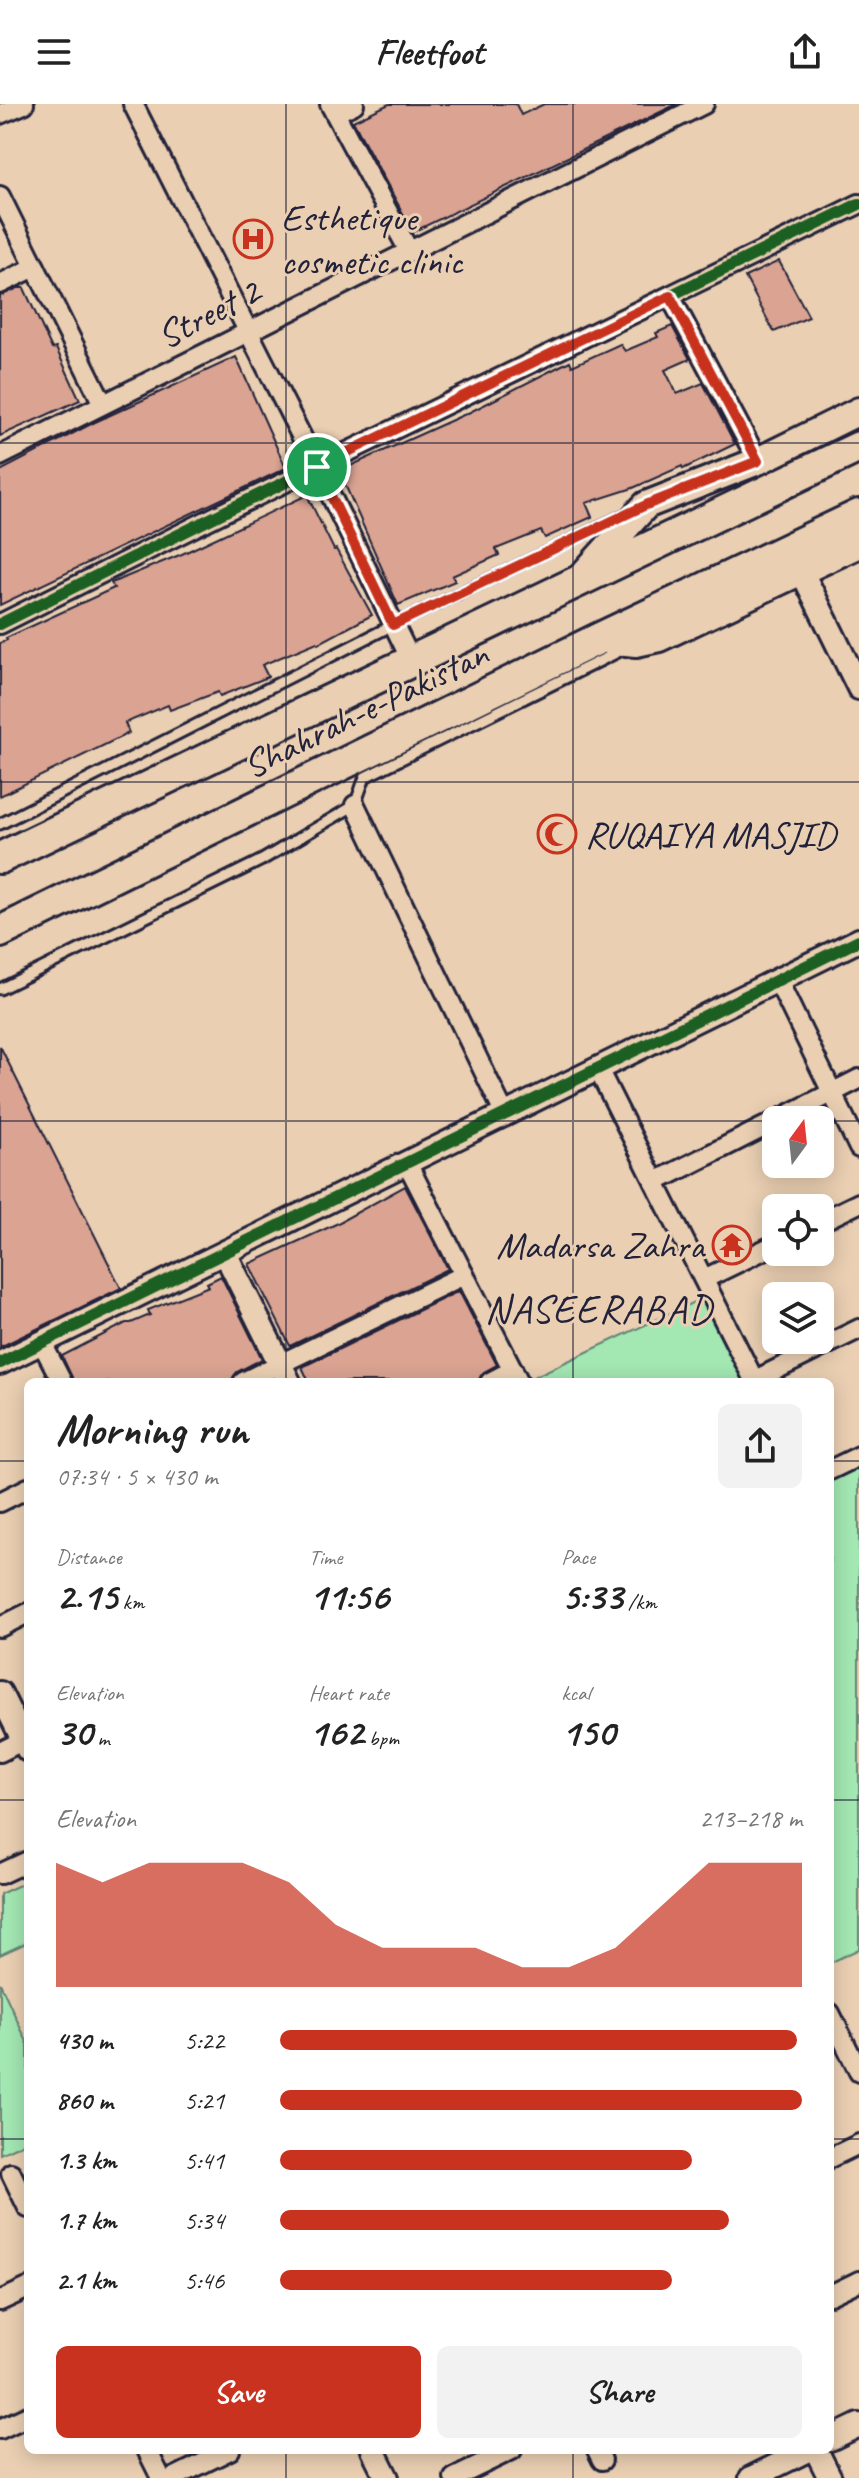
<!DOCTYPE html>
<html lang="en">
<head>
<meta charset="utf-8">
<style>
  :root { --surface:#fff; --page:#f2f2f2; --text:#222; --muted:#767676; --accent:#c8321e }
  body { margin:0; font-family:Caveat,sans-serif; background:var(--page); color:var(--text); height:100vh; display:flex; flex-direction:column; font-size:30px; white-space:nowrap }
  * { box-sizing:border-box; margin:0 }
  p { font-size:26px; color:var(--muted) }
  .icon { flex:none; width:44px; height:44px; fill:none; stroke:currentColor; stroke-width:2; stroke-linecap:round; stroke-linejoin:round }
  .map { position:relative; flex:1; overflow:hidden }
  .side { position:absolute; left:24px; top:1274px; width:810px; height:1076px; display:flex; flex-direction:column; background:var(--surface); border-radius:12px; box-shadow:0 4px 20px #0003 }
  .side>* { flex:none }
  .needle { width:52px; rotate:15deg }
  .tools { position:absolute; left:762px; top:1002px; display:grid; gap:16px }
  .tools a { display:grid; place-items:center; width:72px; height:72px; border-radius:12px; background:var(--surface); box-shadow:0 4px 20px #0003; font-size:40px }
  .pin { position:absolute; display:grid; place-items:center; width:68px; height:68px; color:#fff; margin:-34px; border:4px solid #fff; border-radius:50%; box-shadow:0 2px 8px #0007 }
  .round { display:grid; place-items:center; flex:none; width:84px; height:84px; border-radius:12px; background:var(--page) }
  .headline { display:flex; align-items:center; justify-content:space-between; height:136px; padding:0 32px }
  h1 { font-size:44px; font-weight:800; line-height:60px }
  .figures { display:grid; grid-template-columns:repeat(3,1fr); gap:12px; height:136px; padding:8px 32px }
  .figures div { display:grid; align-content:center }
  .figures b { font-size:40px; font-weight:800 }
  .figures small { font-size:22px; font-weight:400 }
  .figures p { font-size:22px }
  .chart { height:224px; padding:16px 32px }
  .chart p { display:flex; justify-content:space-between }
  .chart svg { width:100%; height:144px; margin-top:8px; fill:var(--accent); opacity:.7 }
  .cta { display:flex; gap:16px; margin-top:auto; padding:16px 32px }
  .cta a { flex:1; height:92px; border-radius:12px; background:var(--accent); color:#fff; font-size:32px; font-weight:800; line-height:92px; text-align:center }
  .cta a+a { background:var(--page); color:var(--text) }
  ul { padding:0 32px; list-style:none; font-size:26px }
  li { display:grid; grid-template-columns:128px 96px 1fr; align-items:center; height:60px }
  li i { height:20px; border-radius:10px; background:var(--accent) }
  header { display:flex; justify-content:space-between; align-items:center; height:104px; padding:0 32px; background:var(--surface); font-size:36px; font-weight:800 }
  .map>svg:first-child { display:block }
  .green { fill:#a3e7b2; stroke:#628476; stroke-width:2 }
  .building { fill:#daa392; stroke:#22223b; stroke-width:2 }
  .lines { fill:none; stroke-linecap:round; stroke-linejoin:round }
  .service-casing { stroke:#22223b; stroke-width:15 }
  .minor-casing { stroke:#22223b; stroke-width:24 }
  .tertiary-casing { stroke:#22223b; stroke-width:28 }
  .secondary-casing { stroke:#22223b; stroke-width:32 }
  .trunk-casing { stroke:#22223b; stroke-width:36 }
  .service { stroke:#eacfb2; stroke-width:9 }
  .minor { stroke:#eacfb2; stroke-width:18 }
  .tertiary { stroke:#eacfb2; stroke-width:22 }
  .secondary { stroke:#eacfb2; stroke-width:26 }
  .trunk { stroke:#eacfb2; stroke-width:30 }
  .cycleway-casing { stroke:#eacfb2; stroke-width:17 }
  .cycleway { stroke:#1b5e20; stroke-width:12 }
  .route-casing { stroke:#fff; stroke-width:16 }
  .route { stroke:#c8321e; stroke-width:10 }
  .grid { fill:none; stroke:#22223b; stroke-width:2; stroke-opacity:0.55 }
  .labels { text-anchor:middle; stroke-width:6; stroke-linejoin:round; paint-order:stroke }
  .poi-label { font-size:38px; fill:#22223b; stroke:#eacfb2; text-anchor:start }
  .street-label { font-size:38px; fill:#22223b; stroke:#eacfb2 }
  .neighbourhood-label { font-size:40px; letter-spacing:2px; fill:#22223b; stroke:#eacfb2 }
</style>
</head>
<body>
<header><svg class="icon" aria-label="menu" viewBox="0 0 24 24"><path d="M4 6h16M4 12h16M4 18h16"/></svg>Fleetfoot<svg class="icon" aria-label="share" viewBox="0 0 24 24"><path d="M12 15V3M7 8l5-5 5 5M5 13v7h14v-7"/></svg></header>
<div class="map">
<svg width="859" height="2374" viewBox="0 0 859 2374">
  <rect width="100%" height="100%" fill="#eacfb2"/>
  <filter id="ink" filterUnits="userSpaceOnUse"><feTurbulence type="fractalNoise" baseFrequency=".0125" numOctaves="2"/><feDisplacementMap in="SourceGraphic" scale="16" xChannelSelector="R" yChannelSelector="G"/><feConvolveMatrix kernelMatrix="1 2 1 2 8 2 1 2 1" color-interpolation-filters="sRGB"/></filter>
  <g filter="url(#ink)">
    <g class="green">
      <polygon points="711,1190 755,1278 523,1278"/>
      <polygon points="859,1352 859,1845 830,1859 830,1366"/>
      <polygon points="28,1777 28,1838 0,1851 0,1790"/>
      <polygon points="0,1879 28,1940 28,2037 0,2050"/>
    </g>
    <g class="building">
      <polygon points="389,0 516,0 521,11 544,0 677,0 413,128 353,17"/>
      <polygon points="779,157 809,213 774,228 745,173"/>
      <polygon points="18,184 24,184 52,245 56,244 80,296 0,332 0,192"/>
      <polygon points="672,222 690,255 665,266 677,290 703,279 735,340 683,365 682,362 633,384 586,399 592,413 545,434 541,427 496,445 499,451 452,472 455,477 398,501 339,367 470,308 570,257 572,262 620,240 625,247 658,233 656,229"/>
      <polygon points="236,253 286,364 0,501 0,367 93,319"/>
      <polygon points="307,391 334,446 336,445 372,511 318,540 317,538 262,561 268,573 220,592 218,588 170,606 168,601 125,619 129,629 0,692 0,539 7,536 6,534 114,484 111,479 182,450"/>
      <polygon points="0,942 121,1184 0,1243"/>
      <polygon points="405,1082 448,1165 290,1242 249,1160 336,1120"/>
      <polygon points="221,1172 262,1255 237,1268 231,1278 74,1278 62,1252 126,1219 131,1219 150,1211 148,1206 209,1182 207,1179"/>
      <polygon points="459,1187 497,1261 484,1268 478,1278 309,1278 302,1263"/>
    </g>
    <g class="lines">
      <g class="service-casing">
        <g id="service">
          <polyline points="0,720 393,521 624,411"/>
          <polyline points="0,885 262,756 355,701 365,673 622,546"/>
        </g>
      </g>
      <g class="minor-casing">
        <g id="minor">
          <polyline points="133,0 317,363 411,556"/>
          <polyline points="330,0 409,147"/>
          <polyline points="335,9 354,0"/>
          <polyline points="0,10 24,0"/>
          <polyline points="0,92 103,300"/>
          <polyline points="0,180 35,163"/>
          <polyline points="670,192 758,357"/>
          <polyline points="0,352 704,0"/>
          <polyline points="0,520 230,405 859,100"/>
          <polyline points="355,701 505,1011"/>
          <polyline points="778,877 859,1044"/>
          <polyline points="598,965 755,1278"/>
          <polyline points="778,1016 859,975"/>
          <polyline points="407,1059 519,1278"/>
          <polyline points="655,1078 776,1017"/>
          <polyline points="820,1118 859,1099"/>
          <polyline points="704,1175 776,1140"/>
          <polyline points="42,1239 62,1278"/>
          <polyline points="755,1276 859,1225"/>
          <polyline points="243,1278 464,1171"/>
          <polyline points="490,1278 513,1266"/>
          <polyline points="830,1366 859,1352"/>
          <polyline points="0,1398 28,1384"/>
          <polyline points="0,1523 28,1509"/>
          <polyline points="0,1648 28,1634"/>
          <polyline points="0,1770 28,1757"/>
          <polyline points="830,1909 859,1968"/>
          <polyline points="830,2054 859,2040"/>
          <polyline points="11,2069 28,2104"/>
          <polyline points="830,2191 859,2177"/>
          <polyline points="0,2197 28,2184"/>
          <polyline points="0,2325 28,2312"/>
          <polyline points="147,2346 161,2374"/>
          <polyline points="597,2346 602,2356"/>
          <polyline points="173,2374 230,2346"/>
          <polyline points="454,2374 512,2346"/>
        </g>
      </g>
      <g class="tertiary-casing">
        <g id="tertiary">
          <polyline points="802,468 859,584"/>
          <polyline points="225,1149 289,1278"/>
          <polyline points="0,1259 859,836"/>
          <polyline points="0,1589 28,1646"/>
          <polyline points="830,2335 859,2321"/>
          <polyline points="373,2346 387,2374"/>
          <polyline points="816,2346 830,2374"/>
          <polyline points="751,2374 808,2346"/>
        </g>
      </g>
      <g class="secondary-casing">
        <g id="secondary">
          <polyline points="581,473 646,401 758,357 859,307"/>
          <polyline points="598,535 636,539 659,534 859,440"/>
        </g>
      </g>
      <g class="trunk-casing">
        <g id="trunk">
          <polyline points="0,754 859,343"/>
          <polyline points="0,828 598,535 859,411"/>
        </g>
      </g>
      <use href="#service" class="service"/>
      <use href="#minor" class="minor"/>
      <use href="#tertiary" class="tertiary"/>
      <use href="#secondary" class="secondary"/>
      <use href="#trunk" class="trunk"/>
      <g class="cycleway-casing">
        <g id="cycleway">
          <polyline points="0,520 230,405 859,100"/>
          <polyline points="0,1259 859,836"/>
        </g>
      </g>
      <use href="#cycleway" class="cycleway"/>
    </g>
  </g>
  <g class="lines" filter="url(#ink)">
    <g class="route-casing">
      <polygon id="route" points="670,192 758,357 646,401 393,521 317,363"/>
    </g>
    <use href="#route" class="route"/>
  </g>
  <path class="grid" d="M286,0V1278M573,0V1278M0,339H859M0,678H859M0,1017H776M820,1017H859M0,1357H28M830,1357H859M0,1696H28M830,1696H859M0,2035H28M830,2035H859M286,2346V2374M573,2346V2374"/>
  <defs>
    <g id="hospital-ring" transform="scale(2)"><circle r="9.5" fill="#eacfb2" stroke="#c8321e" stroke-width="1.5"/><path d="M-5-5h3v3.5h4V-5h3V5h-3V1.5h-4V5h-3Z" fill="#c8321e"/></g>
    <g id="mosque-ring" transform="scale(2)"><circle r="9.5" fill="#eacfb2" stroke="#c8321e" stroke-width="1.5"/><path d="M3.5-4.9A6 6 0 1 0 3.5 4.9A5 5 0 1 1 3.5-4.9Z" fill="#c8321e"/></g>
    <g id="temple-ring" transform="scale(2)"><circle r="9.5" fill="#eacfb2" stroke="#c8321e" stroke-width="1.5"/><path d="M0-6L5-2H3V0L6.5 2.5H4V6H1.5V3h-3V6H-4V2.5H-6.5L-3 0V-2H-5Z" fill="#c8321e"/></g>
  </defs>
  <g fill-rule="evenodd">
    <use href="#hospital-ring" x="253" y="135"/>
    <use href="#mosque-ring" x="557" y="730"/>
    <use href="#temple-ring" x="732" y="1141"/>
  </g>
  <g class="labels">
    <g class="poi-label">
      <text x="281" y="126">Esthetique<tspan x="281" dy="44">cosmetic clinic</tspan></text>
      <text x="585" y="743">RUQAIYA MASJID</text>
      <text x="704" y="1154" text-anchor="end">Madarsa Zahra</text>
    </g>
    <g class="street-label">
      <text transform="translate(208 209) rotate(-27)" y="13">Street 2</text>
      <text transform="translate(365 605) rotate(-26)" y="13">Shahrah-e-Pakistan</text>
    </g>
    <g class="neighbourhood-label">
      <text x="599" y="1218">NASEERABAD</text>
    </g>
  </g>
</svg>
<div class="tools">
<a><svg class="needle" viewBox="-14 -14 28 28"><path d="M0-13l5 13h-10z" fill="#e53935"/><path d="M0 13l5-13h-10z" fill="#767676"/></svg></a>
<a><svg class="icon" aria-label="locate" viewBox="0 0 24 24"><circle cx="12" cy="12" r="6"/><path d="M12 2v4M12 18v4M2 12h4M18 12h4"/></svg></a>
<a><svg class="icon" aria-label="layers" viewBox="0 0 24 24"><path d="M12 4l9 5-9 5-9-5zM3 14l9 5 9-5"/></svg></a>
</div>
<div class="pin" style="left:317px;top:363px;background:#1e9e55"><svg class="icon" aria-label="arrive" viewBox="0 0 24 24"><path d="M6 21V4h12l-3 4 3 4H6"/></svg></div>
<section class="side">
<div class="headline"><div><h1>Morning run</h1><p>07:34 · 5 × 430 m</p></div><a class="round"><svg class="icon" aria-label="share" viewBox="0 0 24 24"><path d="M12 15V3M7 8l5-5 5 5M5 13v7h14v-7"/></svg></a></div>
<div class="figures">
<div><p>Distance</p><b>2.15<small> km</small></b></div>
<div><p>Time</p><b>11:56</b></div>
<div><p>Pace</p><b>5:33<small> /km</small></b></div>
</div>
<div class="figures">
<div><p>Elevation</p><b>30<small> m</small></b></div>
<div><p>Heart rate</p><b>162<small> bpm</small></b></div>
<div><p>kcal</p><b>150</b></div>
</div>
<div class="chart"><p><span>Elevation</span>213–218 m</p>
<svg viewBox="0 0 160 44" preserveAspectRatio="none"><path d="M0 44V6L10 12L20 6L30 6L40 6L50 12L60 25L70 32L80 32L90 32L100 38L110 38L120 32L130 19L140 6L150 6L160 6V44z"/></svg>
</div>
<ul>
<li><b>430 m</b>5:22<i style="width:99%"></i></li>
<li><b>860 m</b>5:21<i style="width:100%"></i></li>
<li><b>1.3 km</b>5:41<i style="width:79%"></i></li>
<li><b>1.7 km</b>5:34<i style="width:86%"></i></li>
<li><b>2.1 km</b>5:46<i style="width:75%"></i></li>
</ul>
<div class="cta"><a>Save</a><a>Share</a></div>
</section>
</div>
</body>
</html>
